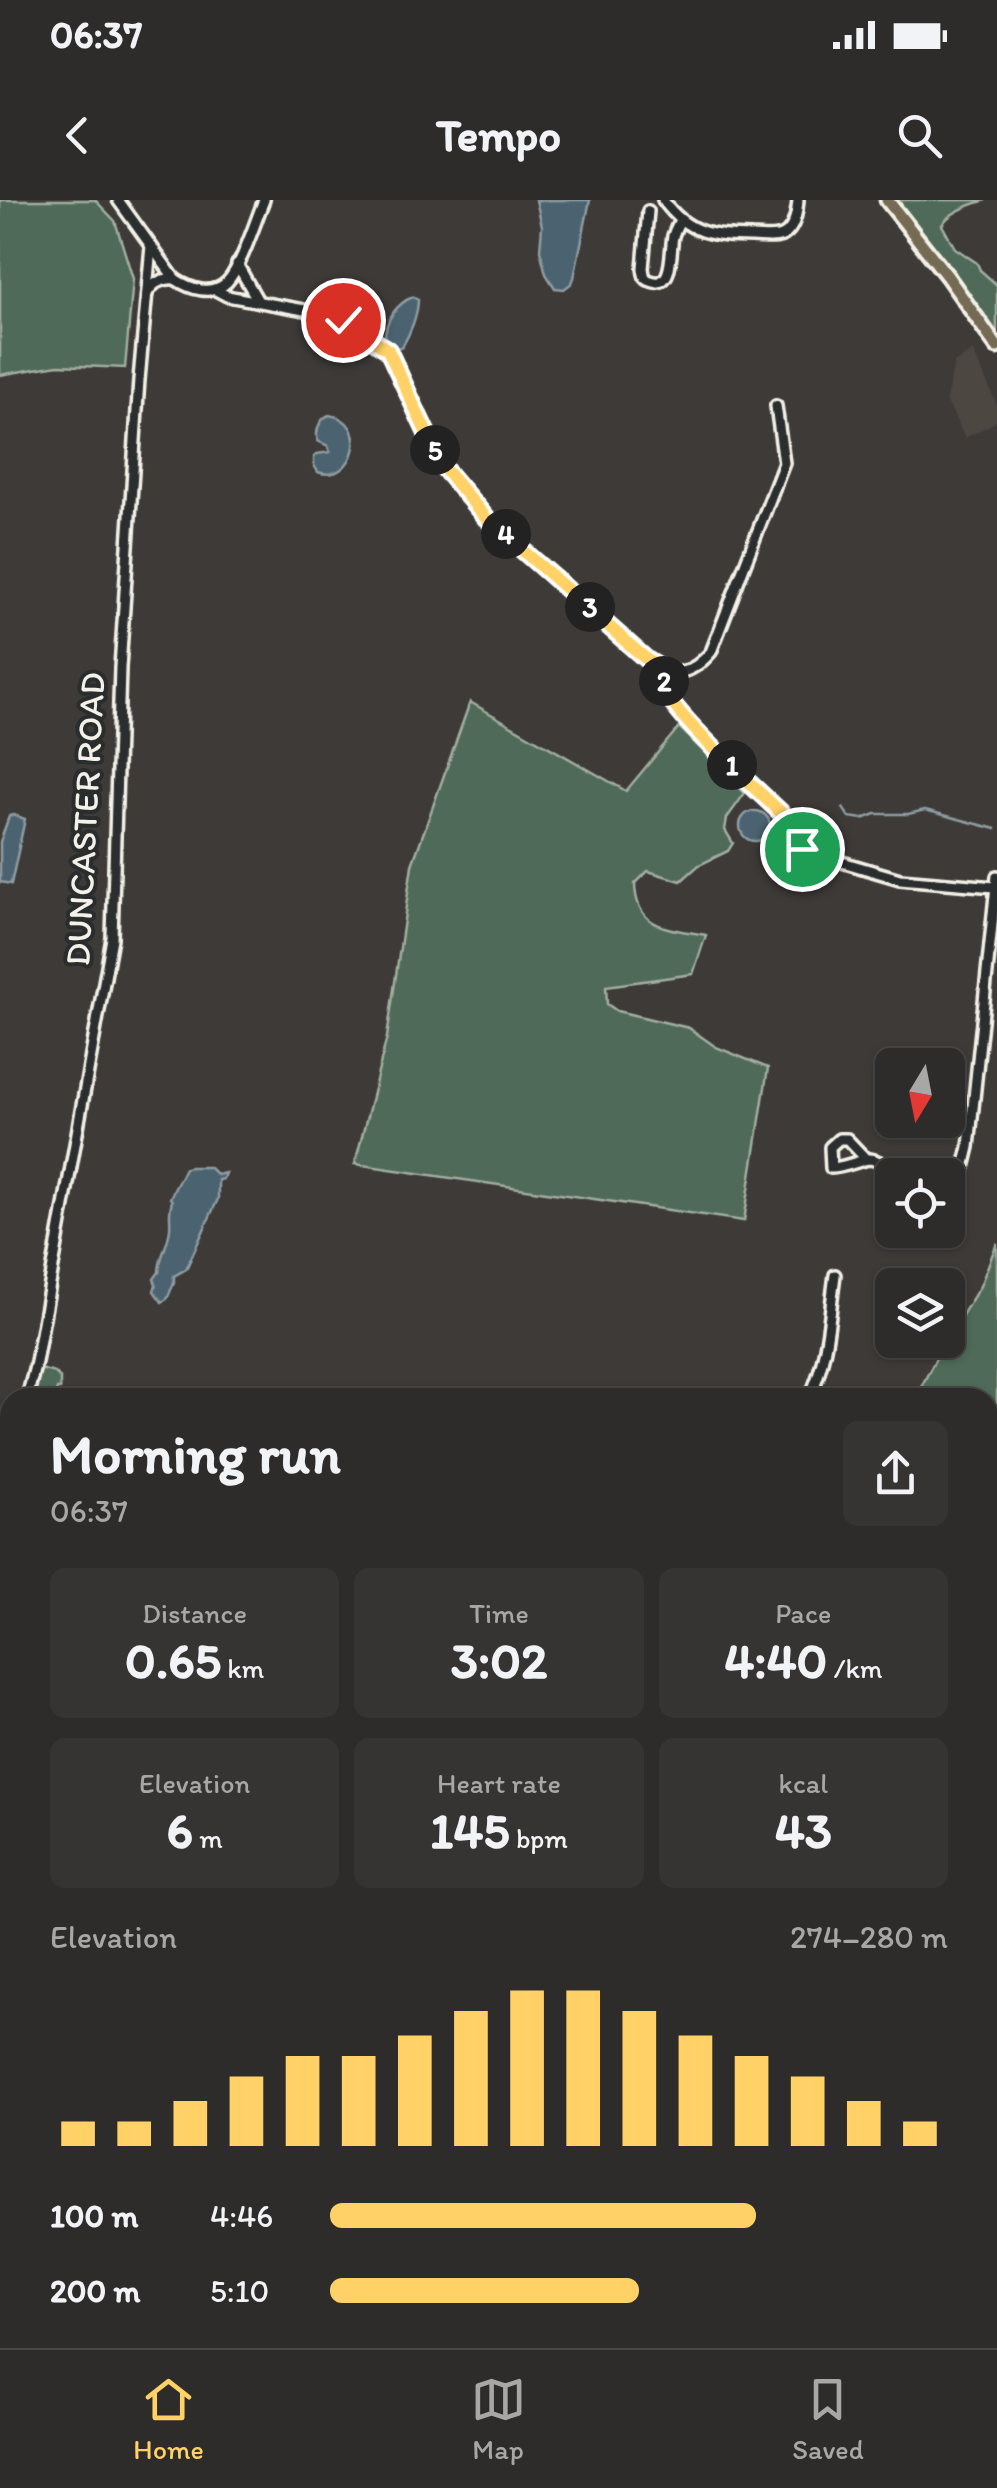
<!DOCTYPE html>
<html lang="en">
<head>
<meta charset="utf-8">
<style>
  :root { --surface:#2e2c2a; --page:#363432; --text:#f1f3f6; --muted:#a7a7a8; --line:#494847; --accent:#ffd166 }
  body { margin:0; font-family:Itim,sans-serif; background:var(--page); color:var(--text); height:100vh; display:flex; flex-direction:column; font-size:38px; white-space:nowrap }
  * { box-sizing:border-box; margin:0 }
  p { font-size:32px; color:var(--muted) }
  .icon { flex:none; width:55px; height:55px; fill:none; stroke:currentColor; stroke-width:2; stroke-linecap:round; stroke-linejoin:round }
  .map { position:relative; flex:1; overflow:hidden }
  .panel { position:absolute; left:0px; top:1188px; width:998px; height:962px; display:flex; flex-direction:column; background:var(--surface); border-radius:30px 30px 0 0; box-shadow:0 2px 8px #0004,0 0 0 2px var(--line) }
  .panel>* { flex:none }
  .needle { width:65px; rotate:190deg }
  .tools { position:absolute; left:875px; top:848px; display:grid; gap:20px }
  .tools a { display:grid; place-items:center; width:90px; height:90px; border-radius:15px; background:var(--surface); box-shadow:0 2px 8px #0004,0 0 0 2px var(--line); font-size:50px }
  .pin { position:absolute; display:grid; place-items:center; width:85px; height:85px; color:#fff; margin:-42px; border:5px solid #fff; border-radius:50%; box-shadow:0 2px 10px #0007 }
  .km { position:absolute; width:50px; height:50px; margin:-25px; border-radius:50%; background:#222; color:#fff; font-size:28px; line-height:50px; text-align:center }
  .round { display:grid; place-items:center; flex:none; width:105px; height:105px; border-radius:15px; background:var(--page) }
  .summary { display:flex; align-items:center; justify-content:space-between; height:170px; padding:0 50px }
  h1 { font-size:55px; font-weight:700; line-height:75px }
  .metrics { display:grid; grid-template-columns:repeat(3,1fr); gap:15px; height:170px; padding:10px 50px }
  .metrics div { display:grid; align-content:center; border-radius:15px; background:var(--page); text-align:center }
  .metrics b { font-size:50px; font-weight:700 }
  .metrics small { font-size:28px; font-weight:400 }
  .metrics p { font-size:28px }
  .chart { height:280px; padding:20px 50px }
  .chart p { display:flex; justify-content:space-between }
  .chart svg { width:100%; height:180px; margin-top:10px; stroke:var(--accent); stroke-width:6 }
  ul { padding:0 50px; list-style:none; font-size:32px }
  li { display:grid; grid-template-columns:160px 120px 1fr; align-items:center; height:75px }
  li i { height:25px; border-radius:12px; background:var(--accent) }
  .status { display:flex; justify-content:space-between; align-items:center; height:70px; padding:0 50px; background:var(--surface); direction:ltr }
  .status svg { height:28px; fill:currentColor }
  header { display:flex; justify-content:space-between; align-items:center; height:130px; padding:0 50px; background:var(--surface); font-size:45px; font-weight:700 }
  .dock { display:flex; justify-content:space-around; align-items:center; height:140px; border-top:2px solid var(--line); background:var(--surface); font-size:28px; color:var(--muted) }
  .dock a { display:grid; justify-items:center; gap:5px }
  .dock .active { color:var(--accent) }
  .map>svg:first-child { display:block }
  .built { fill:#4d4642 }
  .green { fill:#506a58; stroke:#a2aea0; stroke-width:2.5 }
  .water { fill:#4c6471; stroke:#8f9ca1; stroke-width:2.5 }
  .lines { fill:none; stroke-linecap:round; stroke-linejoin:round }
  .stream { stroke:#8f9ca1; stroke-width:2.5 }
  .minor-casing { stroke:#f4f1e8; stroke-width:16 }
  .major-casing { stroke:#f4f1e8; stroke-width:19 }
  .minor { stroke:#2a2d2e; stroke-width:9 }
  .major { stroke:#746b52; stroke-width:11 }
  .route-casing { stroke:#fff; stroke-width:20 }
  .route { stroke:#ffd166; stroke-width:12 }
  .labels { text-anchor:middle; stroke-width:8; stroke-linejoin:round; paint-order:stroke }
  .street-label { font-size:35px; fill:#f4f1e8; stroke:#2a2d2e }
</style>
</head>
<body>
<div class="status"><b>06:37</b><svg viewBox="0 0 49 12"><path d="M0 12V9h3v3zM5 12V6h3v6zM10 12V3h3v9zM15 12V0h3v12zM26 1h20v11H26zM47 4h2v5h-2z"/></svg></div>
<header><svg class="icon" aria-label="back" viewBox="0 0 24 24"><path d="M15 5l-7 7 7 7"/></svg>Tempo<svg class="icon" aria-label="search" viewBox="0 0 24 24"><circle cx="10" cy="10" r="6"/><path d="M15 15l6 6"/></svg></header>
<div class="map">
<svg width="997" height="2148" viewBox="0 0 997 2148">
  <rect width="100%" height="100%" fill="#3d3a38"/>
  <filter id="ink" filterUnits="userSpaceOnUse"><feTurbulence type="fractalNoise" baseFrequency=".01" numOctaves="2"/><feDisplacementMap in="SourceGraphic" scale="20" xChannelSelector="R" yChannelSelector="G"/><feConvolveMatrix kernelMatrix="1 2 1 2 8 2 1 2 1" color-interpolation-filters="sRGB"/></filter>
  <g filter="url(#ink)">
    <polygon class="built" points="973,151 997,205 997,221 965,238 946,200 954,163"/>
    <g class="green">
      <polygon points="0,0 95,0 115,21 133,79 125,168 58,165 0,175"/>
      <path d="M898,0H986C972,4 949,12 942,25L955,48L977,63L980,70L997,85V138L958,78Z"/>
      <path d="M470,502L626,591L679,527L745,593L727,618L725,630L733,643L728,651L699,665L681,681L648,671L635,684C636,730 669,728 706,735L693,774L606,786L607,804L617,811L689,828L716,847L768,868L744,1021L355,964L387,837L412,665Z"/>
      <polygon points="997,1043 997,2148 191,2148 195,2140 988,2140 988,1198 916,1197 937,1156 980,1086"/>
      <polygon points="40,1169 55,1173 60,1178 60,1189 57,1189 55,1197 32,1198 37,1172"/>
    </g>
    <g class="water">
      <polygon points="536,0 590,0 574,78 572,83 564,89 555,88 546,74 540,50 542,26"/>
      <path d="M413,97L418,100C418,114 410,134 402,147L395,148L385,138C385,120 397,103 413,97Z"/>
      <path d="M329,215C373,221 353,285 318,272L314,265V257L317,254L330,252L328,246L318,241C315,232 319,219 329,215Z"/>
      <circle cx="755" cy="626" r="15"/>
      <polygon points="14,615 25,619 11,684 0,682 0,642 9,616"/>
      <path d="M190,967H209L217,975L225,973L223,979L218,980V999L212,1012L186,1069L174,1076V1083L167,1099L162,1102L154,1091L156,1084L154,1079L159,1072C159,1057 169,1044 170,1028C171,1017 168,1012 172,1001L170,998L185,968Z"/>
      <polygon points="947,1073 956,1073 960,1079 955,1103 957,1118 948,1130 948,1085 930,1085"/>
    </g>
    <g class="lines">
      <polyline class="stream" points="843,608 849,617 863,619 876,614 908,614 925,610 996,629"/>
      <g class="minor-casing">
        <g id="minor">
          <path d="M118,0L175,79C190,89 212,97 227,82C241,68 256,19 264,0"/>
          <path d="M663,0C688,35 713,36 752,37C762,37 775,40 784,35C795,28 797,12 798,0"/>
          <path d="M648,11L643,68C644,75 644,79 651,81C674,90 670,48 673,36C675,29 677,26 680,20"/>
          <polyline points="237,64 258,101"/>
          <path d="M214,89L227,96L321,113L343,120L388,149L442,266L486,317L647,460C672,480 691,475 711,452L784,263L776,206"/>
          <path d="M147,94C152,83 163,78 175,79"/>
          <polyline points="667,472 663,485 665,491 687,522 791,623 801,640 802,662 814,656 825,657 900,679 995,687"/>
          <path d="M866,959L847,939H839L830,947L831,968C844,968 862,959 870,959C878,960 886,966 893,968C907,971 920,969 933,975"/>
          <polyline points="948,983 959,988 969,947 997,676"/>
          <polyline points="27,1198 36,1162 112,738 120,468 139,180 151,46"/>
          <path d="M809,1198C828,1160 829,1116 835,1075"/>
          <polyline points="0,1349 10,1295"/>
          <polyline points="0,1452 10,1454"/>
          <polyline points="0,1576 10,1580"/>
        </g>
      </g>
      <g class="major-casing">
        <polyline id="major" points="887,0 947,76 997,147"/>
      </g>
      <use href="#minor" class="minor"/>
      <use href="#major" class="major"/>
    </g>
  </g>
  <g class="lines" filter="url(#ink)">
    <g class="route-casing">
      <path id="route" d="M343,120L388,150L442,266L486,318L647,460L667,472C665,477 663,483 664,488C669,512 768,600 791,622L801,640L802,649"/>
    </g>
    <use href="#route" class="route"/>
  </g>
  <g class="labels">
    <g class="street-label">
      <text transform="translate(85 619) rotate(-87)" y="12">DUNCASTER ROAD</text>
    </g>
  </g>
</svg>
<div class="tools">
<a><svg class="needle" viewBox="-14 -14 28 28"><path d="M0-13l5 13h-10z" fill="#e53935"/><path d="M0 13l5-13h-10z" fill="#a7a7a8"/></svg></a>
<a><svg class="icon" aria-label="locate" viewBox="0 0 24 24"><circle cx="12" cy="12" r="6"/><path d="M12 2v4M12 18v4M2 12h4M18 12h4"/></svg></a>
<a><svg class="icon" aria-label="layers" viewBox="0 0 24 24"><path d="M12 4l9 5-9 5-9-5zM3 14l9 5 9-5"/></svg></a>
</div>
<div class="pin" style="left:802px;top:649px;background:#1e9e55"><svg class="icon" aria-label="arrive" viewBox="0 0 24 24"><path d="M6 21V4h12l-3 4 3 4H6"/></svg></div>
<div class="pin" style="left:343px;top:120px;background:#d93025"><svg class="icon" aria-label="check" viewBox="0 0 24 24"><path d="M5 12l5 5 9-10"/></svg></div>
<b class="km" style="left:732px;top:565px">1</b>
<b class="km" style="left:664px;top:481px">2</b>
<b class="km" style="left:590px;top:407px">3</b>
<b class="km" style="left:506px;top:334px">4</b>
<b class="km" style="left:435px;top:250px">5</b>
<section class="panel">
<div class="summary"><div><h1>Morning run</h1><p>06:37</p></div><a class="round"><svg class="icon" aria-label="share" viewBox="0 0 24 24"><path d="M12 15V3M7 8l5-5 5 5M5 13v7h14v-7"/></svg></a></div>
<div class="metrics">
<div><p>Distance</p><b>0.65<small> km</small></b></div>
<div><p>Time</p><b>3:02</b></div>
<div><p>Pace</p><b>4:40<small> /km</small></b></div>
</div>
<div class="metrics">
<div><p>Elevation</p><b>6<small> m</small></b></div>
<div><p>Heart rate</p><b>145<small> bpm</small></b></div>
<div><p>kcal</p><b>43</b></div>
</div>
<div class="chart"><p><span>Elevation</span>274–280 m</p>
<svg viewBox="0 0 160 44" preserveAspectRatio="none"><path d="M5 44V38M15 44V38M25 44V33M35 44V27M45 44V22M55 44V22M65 44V17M75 44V11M85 44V6M95 44V6M105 44V11M115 44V17M125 44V22M135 44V27M145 44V33M155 44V38"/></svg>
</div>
<ul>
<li><b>100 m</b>4:46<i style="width:69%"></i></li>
<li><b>200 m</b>5:10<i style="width:50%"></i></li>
</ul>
</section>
</div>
<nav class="dock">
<a class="active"><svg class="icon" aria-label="home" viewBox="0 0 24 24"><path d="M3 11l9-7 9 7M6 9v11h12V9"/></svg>Home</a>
<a><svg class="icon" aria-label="map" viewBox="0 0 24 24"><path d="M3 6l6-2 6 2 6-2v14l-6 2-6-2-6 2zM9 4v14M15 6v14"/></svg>Map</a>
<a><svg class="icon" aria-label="saved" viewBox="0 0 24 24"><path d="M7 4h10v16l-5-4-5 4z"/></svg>Saved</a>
</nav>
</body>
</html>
